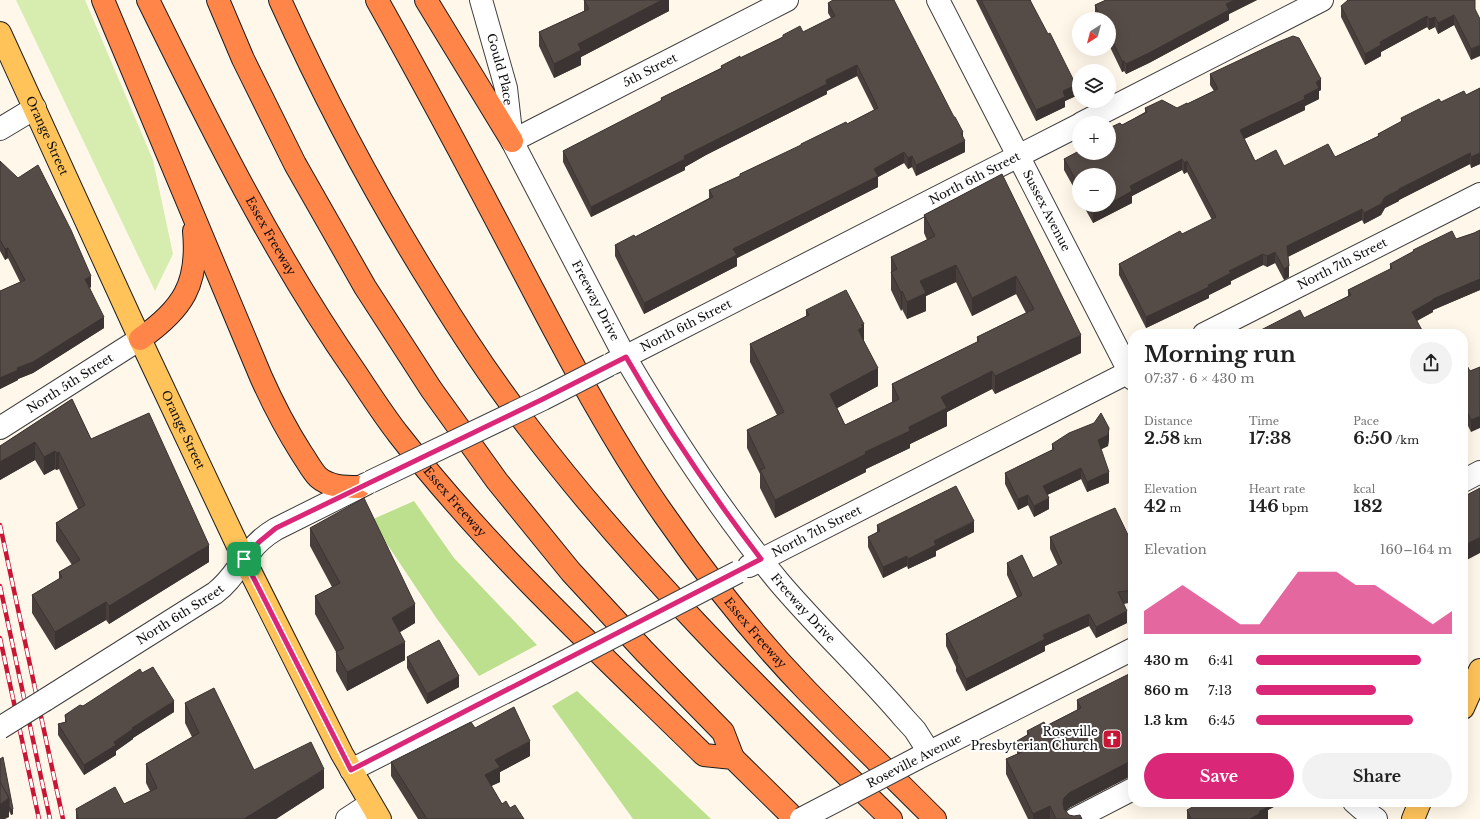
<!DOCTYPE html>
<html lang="en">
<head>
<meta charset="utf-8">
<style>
  :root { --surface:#fff; --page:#f2f2f2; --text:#222; --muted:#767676; --accent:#db2777 }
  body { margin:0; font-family:"Libre Baskerville",serif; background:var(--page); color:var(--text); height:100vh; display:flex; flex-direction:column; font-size:15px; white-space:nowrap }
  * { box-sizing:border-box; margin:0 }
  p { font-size:13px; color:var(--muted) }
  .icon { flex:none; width:22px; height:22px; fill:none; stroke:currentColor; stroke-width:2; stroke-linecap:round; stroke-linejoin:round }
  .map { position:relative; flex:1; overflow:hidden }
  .drawer { position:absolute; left:1128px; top:329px; width:340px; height:478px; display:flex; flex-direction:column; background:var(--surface); border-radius:16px; box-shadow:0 4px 16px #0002 }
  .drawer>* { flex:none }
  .needle { width:26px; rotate:216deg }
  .fabs { position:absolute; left:1072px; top:12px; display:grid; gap:8px }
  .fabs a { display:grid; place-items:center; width:44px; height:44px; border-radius:50%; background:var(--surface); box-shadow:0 4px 16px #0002; font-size:20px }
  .pin { position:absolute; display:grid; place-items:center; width:34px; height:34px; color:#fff; margin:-17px; border-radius:8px; box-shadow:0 2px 6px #0006 }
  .round { display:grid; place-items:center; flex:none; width:42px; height:42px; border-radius:21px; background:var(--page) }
  .headline { display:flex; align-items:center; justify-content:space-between; height:68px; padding:0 16px }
  h1 { font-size:22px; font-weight:800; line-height:30px }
  .figures { display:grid; grid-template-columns:repeat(3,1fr); gap:6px; height:68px; padding:4px 16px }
  .figures div { display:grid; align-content:center }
  .figures b { font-size:17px; font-weight:800 }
  .figures small { font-size:11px; font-weight:400 }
  .figures p { font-size:11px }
  .chart { height:112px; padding:8px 16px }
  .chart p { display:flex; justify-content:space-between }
  .chart svg { width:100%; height:72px; margin-top:4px; fill:var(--accent); opacity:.7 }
  .cta { display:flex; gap:8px; margin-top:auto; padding:8px 16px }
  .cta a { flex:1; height:46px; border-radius:24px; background:var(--accent); color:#fff; font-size:16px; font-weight:800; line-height:46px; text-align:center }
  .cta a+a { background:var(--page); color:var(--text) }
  ul { padding:0 16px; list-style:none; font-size:13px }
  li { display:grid; grid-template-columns:64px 48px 1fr; align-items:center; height:30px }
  li i { height:10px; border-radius:5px; background:var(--accent) }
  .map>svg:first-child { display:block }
  .green { fill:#d7edb0 }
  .forest { fill:#bce08d }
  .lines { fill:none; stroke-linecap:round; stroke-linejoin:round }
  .minor-casing { stroke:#3f3f3f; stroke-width:24 }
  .major-casing { stroke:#1d1d1d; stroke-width:24 }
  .highway-casing { stroke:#1d1d1d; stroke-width:24 }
  .minor { stroke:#fff; stroke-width:22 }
  .major { stroke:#ffc35a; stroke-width:22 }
  .highway { stroke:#ff8548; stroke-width:22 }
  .rail-casing { stroke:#c91634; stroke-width:4.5 }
  .rail { stroke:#fff; stroke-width:3; stroke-dasharray:9; stroke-linecap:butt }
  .minor-bridge-casing { stroke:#3f3f3f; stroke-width:24; stroke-linecap:butt }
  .minor-bridge { stroke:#fff; stroke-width:22 }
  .wall { fill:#49403d }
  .shaded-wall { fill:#3c3432 }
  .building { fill:#554b47; stroke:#3c3432 }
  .route-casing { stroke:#fff; stroke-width:8 }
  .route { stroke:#db2777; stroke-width:5 }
  .labels { text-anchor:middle; stroke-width:4; stroke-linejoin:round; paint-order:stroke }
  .street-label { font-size:12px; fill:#0c0c0c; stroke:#fff }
  .poi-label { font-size:12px; fill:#0c0c0c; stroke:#fff; text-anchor:end }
</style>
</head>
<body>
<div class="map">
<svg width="1480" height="819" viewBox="0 0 1480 819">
  <rect width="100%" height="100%" fill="#fff8ea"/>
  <polygon class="green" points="16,0 85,0 153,160 173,254 155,291"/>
  <g class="forest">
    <polygon points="414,501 454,558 537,645 479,676 437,619 371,520"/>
    <polygon points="577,691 711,819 633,819 552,706"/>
  </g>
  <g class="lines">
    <g class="minor-casing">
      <g id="minor">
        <path id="s1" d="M481,0L506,88L512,141L625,357C671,435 721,512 779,582C819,629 864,671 904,718L915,730L929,752"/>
        <path id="s2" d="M938,0L1133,379"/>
        <polyline points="1082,123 1322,0"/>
        <polyline points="0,129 35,108"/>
        <path id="s3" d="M512,141L787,0"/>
        <path id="s4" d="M1204,334L1480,194"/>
        <path id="s5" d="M613,363L1079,125"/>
        <path id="s6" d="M0,428L140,339"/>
        <polyline points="1463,481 1480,472"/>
        <path id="s7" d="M749,566L1133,370"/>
        <path id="s8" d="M45,700L215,593C232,580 237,567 250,552C257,542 266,535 276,529L366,484"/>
        <polyline points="918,758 1133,649"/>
        <polyline points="351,770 543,673"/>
        <polyline points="1354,802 1362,809 1376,819"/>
        <polyline points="347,819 370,804"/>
        <polyline points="1075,819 1133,789"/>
      </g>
    </g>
    <g class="major-casing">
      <g id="major">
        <path id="s9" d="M0,33L140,339L244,559L342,754L380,819"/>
        <polyline points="1463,708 1480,670"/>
        <polyline points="1413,819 1420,802"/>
      </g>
    </g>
    <g class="highway-casing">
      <g id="highway">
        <path d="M103,0L261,377C273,404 286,429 302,454C307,461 312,471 318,477C329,487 345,487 359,487"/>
        <path id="s10" d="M148,0C211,128 274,255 356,373C370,394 384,416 399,435C490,552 599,652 704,755L733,758L795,819"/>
        <polyline points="218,0 243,59 295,164 365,287 431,389 497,481 571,572 645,652 723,732 733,758"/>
        <path d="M280,0C325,100 375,194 433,287C463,336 494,383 529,428C637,570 764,694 891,819"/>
        <path id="s11" d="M377,0C427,89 475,179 522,269C567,354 610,438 665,516C708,578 755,637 807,691C849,734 892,776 935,819"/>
        <polyline points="426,0 512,141"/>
        <path d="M140,339C183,309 199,284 194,231"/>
      </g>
    </g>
    <use href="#minor" class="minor"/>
    <use href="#major" class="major"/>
    <use href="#highway" class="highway"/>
    <g class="rail-casing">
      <g id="rail">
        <polyline points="0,525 63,819"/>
        <polyline points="0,586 50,819"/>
        <polyline points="0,638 39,819"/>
      </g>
    </g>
    <use href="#rail" class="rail"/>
    <g class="minor-bridge-casing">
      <g id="minor-bridge">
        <polyline points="370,482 543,399 609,365"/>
        <polyline points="543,673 738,572"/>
        <polyline points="0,728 45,700"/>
        <polyline points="801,819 918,758"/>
      </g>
    </g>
    <use href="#minor-bridge" class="minor-bridge"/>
  </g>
  <g class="wall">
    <polygon points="584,0 669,0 669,11 581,57 581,65 554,78 539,46 539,32 584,11"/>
    <polygon points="976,0 1031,0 1031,2 1076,96 1065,101 1065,107 1036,121"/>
    <polygon points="1106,0 1257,0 1229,14 1229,20 1149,63 1126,74 1124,71 1122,72 1109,45 1109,19 1096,19 1095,16 1095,5"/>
    <polygon points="828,3 963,137 965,152 916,176 912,167 908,169 904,163 878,177 878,187 737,258 737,266 644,314 615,256 615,245 635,237 709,198 709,190 740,176 740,174 801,146 801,144 847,124 874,110 857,76 827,91 827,94 706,155 685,167 685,170 591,217 563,162 563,151 661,101 661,98 721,68 721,66 740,58 783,37 783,35 803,32 831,18 828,13"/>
    <polygon points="1341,6 1475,9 1471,60 1454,25 1438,34 1435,27 1429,30 1427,27 1381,52 1381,56 1365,65 1341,17"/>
    <polygon points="1210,74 1321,90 1319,91 1319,99 1305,106 1305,110 1244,139 1255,161 1284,166 1335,157 1378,136 1378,134 1401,122 1401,118 1441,102 1466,95 1480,88 1480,164 1471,168 1470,164 1399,200 1399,201 1385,208 1381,215 1364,224 1362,220 1288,257 1289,277 1284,280 1275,263 1267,267 1263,265 1231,281 1231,284 1209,295 1209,298 1146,328 1119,275 1119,264 1212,220 1187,172 1184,174 1182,170 1132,196 1132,203 1093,223 1083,205 1109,205 1079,175 1079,197 1064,170 1064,159 1109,153 1122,125 1145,112 1145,108 1177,108 1187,104 1214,91 1210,85"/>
    <polygon points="0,161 91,287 90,288 104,328 33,373 18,379 18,380 0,389 0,291 20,282 8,258 5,260 0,251"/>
    <polygon points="1002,174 1081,353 995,394 992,389 947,412 947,426 910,444 910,448 866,469 866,472 775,518 760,488 760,474 747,448 747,430 777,415 750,362 750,344 806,316 806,310 864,341 878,386 837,408 845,425 892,402 892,384 977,342 977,337 1026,313 1016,294 972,316 956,282 926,296 926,311 907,319 902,309 901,311 891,290 891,257 927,240 924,233 924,215"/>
    <polygon points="1480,230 1480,290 1433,310 1433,312 1417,321 1423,334 1261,334 1261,330 1304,318 1348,296 1348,290 1390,270 1390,264 1413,252 1413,250 1456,239 1474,233"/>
    <polygon points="1463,365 1470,371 1480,367 1471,432 1463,416"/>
    <polygon points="72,399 91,439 209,562 109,624 106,620 55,650 32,613 32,595 59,579 59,572 72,565 56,541 56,523 78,509 59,469 56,470 55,469 44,475 35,460 0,480 0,446"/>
    <polygon points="1109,439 1108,446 1101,449 1109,483 1087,492 1081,479 1047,495 1049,509 1034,517 1028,505 1018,510 1005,484 1005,473 1052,450 1052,444"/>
    <polygon points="877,525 974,532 936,551 936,556 908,569 907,566 883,578 868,547 868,537 877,532"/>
    <polygon points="310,528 415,623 400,632 405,660 347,691 336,671 336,652 315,614 315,596 332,587 310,546"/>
    <polygon points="1133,535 1133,602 1124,604 1127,623 1096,638 1089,626 1045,646 1045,651 966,691 956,671 956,667 946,646 946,634 1017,597 1007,575 1007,563 1033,578 1058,566 1050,549 1050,537 1129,537"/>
    <polygon points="407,657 459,687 427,704 407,668"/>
    <polygon points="1133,672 1133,777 1127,778 1069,808 1066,811 1069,815 1082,819 1028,819 1006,774 1006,759 1017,754 1017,741 1027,735 1027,731 1046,726 1077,710 1077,700"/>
    <polygon points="142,673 174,712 133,738 133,739 116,751 116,755 84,775 58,735 58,724 65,722 65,715 83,706"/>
    <polygon points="185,703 254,770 324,788 276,819 76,819 76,809 124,804 150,791 146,783 146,764 192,737 185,723"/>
    <polygon points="475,728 530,756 500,772 500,782 491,786 502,804 510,808 524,819 418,819 391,776 391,762"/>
    <polygon points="0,759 13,814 11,815 9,811 9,817"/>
    <polygon points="1281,802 1281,803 1268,810 1268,819 1187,819 1187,810"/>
  </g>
  <g class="shaded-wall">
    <polygon points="662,0 669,0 669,11 581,57 581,65 554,78 554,64 578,44"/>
    <polygon points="1235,0 1257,0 1229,14 1229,20 1149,63 1126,74 1126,64 1226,4"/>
    <polygon points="1454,15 1454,25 1438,34 1438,23"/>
    <polygon points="1427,16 1427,27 1381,52 1381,56 1365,65 1365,54 1380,42"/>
    <polygon points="1435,17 1435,27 1429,30 1429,19"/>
    <polygon points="1480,45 1480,56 1471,60 1471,49"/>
    <polygon points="1122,61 1124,61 1124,71 1122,72"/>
    <polygon points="857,65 857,76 827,91 827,94 706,155 685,167 685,170 591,217 591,207 826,80"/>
    <polygon points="1321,79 1321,90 1319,91 1319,99 1305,106 1305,110 1240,141 1240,130 1304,96 1316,82"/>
    <polygon points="1076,85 1076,96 1065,101 1065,107 1036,121 1036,110 1063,91"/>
    <polygon points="963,132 963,142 965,141 965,152 916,176 916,165"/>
    <polygon points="904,152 904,163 878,177 878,187 737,258 737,266 644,314 644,303 733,249"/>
    <polygon points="1470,153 1470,164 1399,200 1399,201 1385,208 1381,215 1364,224 1364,213 1385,197 1399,189"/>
    <polygon points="1480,153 1480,164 1471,168 1471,157"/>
    <polygon points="912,156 912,167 908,169 908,158"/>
    <polygon points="1182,159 1182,170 1132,196 1132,203 1093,223 1093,212 1107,205 1109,205 1109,204 1130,186"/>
    <polygon points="1187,161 1187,172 1184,174 1184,163"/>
    <polygon points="1362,209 1362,220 1287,257 1287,246"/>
    <polygon points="8,248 8,258 5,260 5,249"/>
    <polygon points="1275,252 1275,263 1267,267 1267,256"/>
    <polygon points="1263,254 1263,265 1231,281 1231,284 1209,295 1209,298 1146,328 1146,317 1208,285 1229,271"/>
    <polygon points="956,265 956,282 926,296 926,311 907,319 907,302 920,281"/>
    <polygon points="1289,266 1289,277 1284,280 1284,269"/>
    <polygon points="91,276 91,287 85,290 85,279"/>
    <polygon points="1016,276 1016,294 972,316 972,298"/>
    <polygon points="1480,279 1480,290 1433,310 1433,312 1412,323 1412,312 1433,299"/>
    <polygon points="902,291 902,309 901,311 901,293"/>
    <polygon points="104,317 104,328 33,373 18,379 18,380 0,389 0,378"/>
    <polygon points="864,324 864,342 858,330 861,325"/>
    <polygon points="1081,335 1081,353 995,394 995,376"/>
    <polygon points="878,368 878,386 830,412 830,394"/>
    <polygon points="992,371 992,389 947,412 947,426 910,444 910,448 866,469 866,472 775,518 775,500 865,452 909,427 941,397"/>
    <polygon points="1480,416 1480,428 1471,432 1471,420"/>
    <polygon points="1109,428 1109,439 1108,446 1098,451 1098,440"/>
    <polygon points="35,442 35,460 0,480 0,462"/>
    <polygon points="55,451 55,469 44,475 44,457"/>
    <polygon points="59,452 59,469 56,470 56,453"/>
    <polygon points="1081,468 1081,479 1043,497 1043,486"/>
    <polygon points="1109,472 1109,483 1087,492 1087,482"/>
    <polygon points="1028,495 1028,505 1018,510 1018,499"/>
    <polygon points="1049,498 1049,509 1034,517 1034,506"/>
    <polygon points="974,521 974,532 936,551 936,556 908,569 908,559 934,541"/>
    <polygon points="1480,537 1480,553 1463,562 1463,546"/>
    <polygon points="209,545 209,562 109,624 109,606"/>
    <polygon points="907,556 907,566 883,578 883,567"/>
    <polygon points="1465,578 1465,606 1463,608 1463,579"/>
    <polygon points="106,602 106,620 55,650 55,632"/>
    <polygon points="415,604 415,623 392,637 392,618"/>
    <polygon points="1127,611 1127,623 1096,638 1096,627"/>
    <polygon points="1089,614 1089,626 1045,646 1045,651 966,691 966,679 1043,635"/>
    <polygon points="405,642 405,660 347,691 347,672"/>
    <polygon points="459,676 459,687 427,704 427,694"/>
    <polygon points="174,701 174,712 133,738 133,739 116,751 116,755 84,775 84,765 132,728"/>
    <polygon points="530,741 530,756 500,772 500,782 485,789 485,775 495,760"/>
    <polygon points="1127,763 1127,778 1069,808 1064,813 1063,803 1064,798 1069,793"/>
    <polygon points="324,769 324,788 276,819 244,819"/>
    <polygon points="9,798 9,817 5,819 0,819 0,804"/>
    <polygon points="1263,802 1281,802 1281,803 1268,810 1268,819 1250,819"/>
    <polygon points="1050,806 1050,819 1033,819 1033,814"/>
    <polygon points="13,809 13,814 11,815 11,810"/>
  </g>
  <g class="building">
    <polygon points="584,0 662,0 578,44 581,50 554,64 539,32 589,9"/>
    <polygon points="833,0 894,0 954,117 955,117 963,132 961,133 965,141 916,165 912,156 908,158 904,152 874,169 878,176 733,249 737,255 644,303 615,245 634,235 635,237 713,197 709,190 740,176 740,174 801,145 801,144 846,122 847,124 878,108 857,65 826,80 827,84 706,145 684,156 685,159 591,207 563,151 662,100 661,98 722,68 721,66 740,56 740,58 783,37 783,35 800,26 803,32 835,16 828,3"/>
    <polygon points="981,0 1030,0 1048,34 1050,33 1076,85 1063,91 1065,97 1036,110"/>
    <polygon points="1106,0 1235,0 1226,4 1229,10 1149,53 1126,64 1124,61 1122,61 1109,34 1109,19 1101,19 1095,5"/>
    <polygon points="1348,0 1475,0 1475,9 1480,19 1480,45 1471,49 1454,15 1438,23 1435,17 1429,19 1427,16 1380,42 1381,45 1365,54 1341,6"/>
    <polygon points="1293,36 1299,38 1321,79 1316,82 1319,88 1304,96 1305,99 1240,130 1255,161 1276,150 1284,166 1328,144 1335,157 1379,136 1378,134 1402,121 1401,118 1439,99 1441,102 1464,91 1466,95 1480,88 1480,153 1471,157 1470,153 1399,189 1399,190 1385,197 1381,204 1364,213 1362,209 1287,246 1289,266 1284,269 1275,252 1267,256 1263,254 1229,271 1231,273 1208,285 1209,287 1146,317 1119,264 1180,231 1182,234 1216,217 1187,161 1184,163 1182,159 1130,186 1132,191 1109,204 1109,175 1079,175 1079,186 1064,159 1079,151 1079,153 1109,153 1109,128 1120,123 1122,125 1147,112 1145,108 1162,100 1177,108 1187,103 1187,104 1218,89 1210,74 1278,42"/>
    <polygon points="0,161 18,178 38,165 71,230 91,276 85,279 104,317 33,362 17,368 18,370 0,378 0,291 25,280 8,248 5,249 0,240"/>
    <polygon points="1002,174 1081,335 995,376 992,371 941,397 947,408 909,427 910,431 865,452 866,454 775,500 760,470 765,468 747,430 784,412 750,344 809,315 806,310 846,290 864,324 861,325 863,327 858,330 878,368 830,394 845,425 899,399 892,384 979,341 977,337 1034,309 1016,276 972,298 956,265 920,281 926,293 907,302 902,291 901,293 891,272 897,269 891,257 935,236 924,215"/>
    <polygon points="1089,205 1107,205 1093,212"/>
    <polygon points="1480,230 1480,279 1433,299 1433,300 1412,312 1423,332 1418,334 1262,334 1261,330 1300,310 1304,318 1351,295 1348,290 1392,268 1390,264 1414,251 1413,250 1452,231 1456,239 1474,233"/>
    <polygon points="1466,364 1470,371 1480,367 1480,416 1471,420 1463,404 1463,365"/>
    <polygon points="72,399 91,439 149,413 209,545 109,606 106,602 55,632 32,595 62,577 59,572 80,560 56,523 85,505 59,452 56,453 55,451 44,457 35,442 0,462 0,446"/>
    <polygon points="1101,413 1109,428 1108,435 1098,440 1109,472 1087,482 1081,468 1043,486 1049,498 1034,506 1028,495 1018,499 1005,473 1054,449 1052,444 1069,433 1094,423"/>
    <polygon points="956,486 974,521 934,541 936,545 908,559 907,556 883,567 868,537 880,531 877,525"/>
    <polygon points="1480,488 1480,537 1463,546 1463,497"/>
    <polygon points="364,498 415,604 392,618 405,642 347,672 336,652 344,648 315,596 340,583 310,528"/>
    <polygon points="1115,508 1129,537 1133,535 1133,590 1118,592 1127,611 1096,627 1089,614 1043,635 1045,639 966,679 956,659 958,658 946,634 1022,595 1007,563 1022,555 1033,578 1062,563 1050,537 1083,522"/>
    <polygon points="1463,582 1465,590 1463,592"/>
    <polygon points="439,640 459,676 427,694 407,657"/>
    <polygon points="153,667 174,701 132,728 133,729 114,742 116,745 84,765 58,724 66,722 65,715 80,705 83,706 140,669 142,673"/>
    <polygon points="1133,672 1133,762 1127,763 1069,793 1064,798 1063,803 1064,809 1069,815 1074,816 1080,815 1082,819 1056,819 1050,806 1033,814 1006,759 1022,752 1017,741 1029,734 1027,731 1044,722 1046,726 1081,708 1077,700"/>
    <polygon points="214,688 254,770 311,742 324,769 244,819 78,819 76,809 115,787 124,804 157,788 146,764 199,733 185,703"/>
    <polygon points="514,707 530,741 495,760 500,767 485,775 502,804 506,801 510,808 515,805 524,819 427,819 391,762 471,722 475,728"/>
    <polygon points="3,757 13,809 11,810 9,806 9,798 0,782 0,759"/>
    <polygon points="0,782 9,798 0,804"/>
    <polygon points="1202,802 1265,802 1268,807 1260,811 1259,814 1250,819 1191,819 1187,810"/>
  </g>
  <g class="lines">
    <g class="route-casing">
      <path id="route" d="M626,357C666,427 712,495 761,559L351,770L244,559L259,542L276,528L543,399Z"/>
    </g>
    <use href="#route" class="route"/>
  </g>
  <defs>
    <g id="church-square" transform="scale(1)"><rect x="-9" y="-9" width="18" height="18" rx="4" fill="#c91634" stroke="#fff"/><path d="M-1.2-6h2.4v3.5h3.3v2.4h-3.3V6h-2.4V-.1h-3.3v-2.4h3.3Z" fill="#fff"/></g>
  </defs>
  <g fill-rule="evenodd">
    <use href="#church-square" x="1112" y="739"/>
  </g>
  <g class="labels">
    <g class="street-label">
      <text dy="4" stroke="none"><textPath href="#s1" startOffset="72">Gould Place</textPath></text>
      <text dy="4" stroke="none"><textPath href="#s3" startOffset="155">5th Street</textPath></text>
      <text dy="4" stroke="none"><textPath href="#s9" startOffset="113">Orange Street</textPath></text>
      <text dy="4" stroke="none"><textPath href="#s5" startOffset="406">North 6th Street</textPath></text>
      <text dy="4" stroke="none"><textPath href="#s2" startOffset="237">Sussex Avenue</textPath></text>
      <text dy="4" stroke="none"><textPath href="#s10" startOffset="266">Essex Freeway</textPath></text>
      <text dy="4" stroke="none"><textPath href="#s4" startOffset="155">North 7th Street</textPath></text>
      <text dy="4" stroke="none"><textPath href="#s1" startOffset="325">Freeway Drive</textPath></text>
      <text dy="4" stroke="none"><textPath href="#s5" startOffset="82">North 6th Street</textPath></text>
      <text dy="4" stroke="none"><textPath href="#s6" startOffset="83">North 5th Street</textPath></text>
      <text dy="4" stroke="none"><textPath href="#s9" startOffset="437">Orange Street</textPath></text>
      <text dy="4" stroke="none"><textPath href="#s10" startOffset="590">Essex Freeway</textPath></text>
      <text dy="4" stroke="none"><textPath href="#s7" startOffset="76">North 7th Street</textPath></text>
      <text dy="4" stroke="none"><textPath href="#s1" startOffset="697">Freeway Drive</textPath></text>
      <text dy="4" stroke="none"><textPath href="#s8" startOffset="160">North 6th Street</textPath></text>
      <text dy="4" stroke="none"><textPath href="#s11" startOffset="739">Essex Freeway</textPath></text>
      <text transform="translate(914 761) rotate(-27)" y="4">Roseville Avenue</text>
    </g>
    <g class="poi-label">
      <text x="1098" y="736">Roseville<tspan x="1098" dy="14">Presbyterian Church</tspan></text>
    </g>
  </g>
</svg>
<div class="fabs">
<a><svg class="needle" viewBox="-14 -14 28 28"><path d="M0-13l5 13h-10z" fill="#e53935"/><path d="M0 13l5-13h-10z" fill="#767676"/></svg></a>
<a><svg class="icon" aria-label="layers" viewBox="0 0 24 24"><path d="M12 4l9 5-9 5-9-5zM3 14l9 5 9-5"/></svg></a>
<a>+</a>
<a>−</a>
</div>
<div class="pin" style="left:244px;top:559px;background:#1e9e55"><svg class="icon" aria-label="arrive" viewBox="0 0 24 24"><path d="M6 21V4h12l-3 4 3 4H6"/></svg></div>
<section class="drawer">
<div class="headline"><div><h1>Morning run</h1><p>07:37 · 6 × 430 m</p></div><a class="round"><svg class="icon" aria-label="share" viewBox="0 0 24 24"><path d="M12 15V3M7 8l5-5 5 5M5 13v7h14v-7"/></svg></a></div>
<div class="figures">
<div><p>Distance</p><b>2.58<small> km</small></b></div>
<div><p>Time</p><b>17:38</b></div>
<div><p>Pace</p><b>6:50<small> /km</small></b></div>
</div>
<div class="figures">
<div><p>Elevation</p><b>42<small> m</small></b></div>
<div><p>Heart rate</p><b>146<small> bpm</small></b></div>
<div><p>kcal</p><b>182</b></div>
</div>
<div class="chart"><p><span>Elevation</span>160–164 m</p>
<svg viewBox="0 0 160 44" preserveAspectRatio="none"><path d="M0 44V30L10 22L20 14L30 22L40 30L50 38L60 38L70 22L80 6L90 6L100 6L110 14L120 14L130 22L140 30L150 38L160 30V44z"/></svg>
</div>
<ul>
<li><b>430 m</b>6:41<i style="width:84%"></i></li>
<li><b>860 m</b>7:13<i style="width:61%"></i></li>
<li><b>1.3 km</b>6:45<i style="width:80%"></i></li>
</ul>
<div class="cta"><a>Save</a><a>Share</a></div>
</section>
</div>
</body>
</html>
